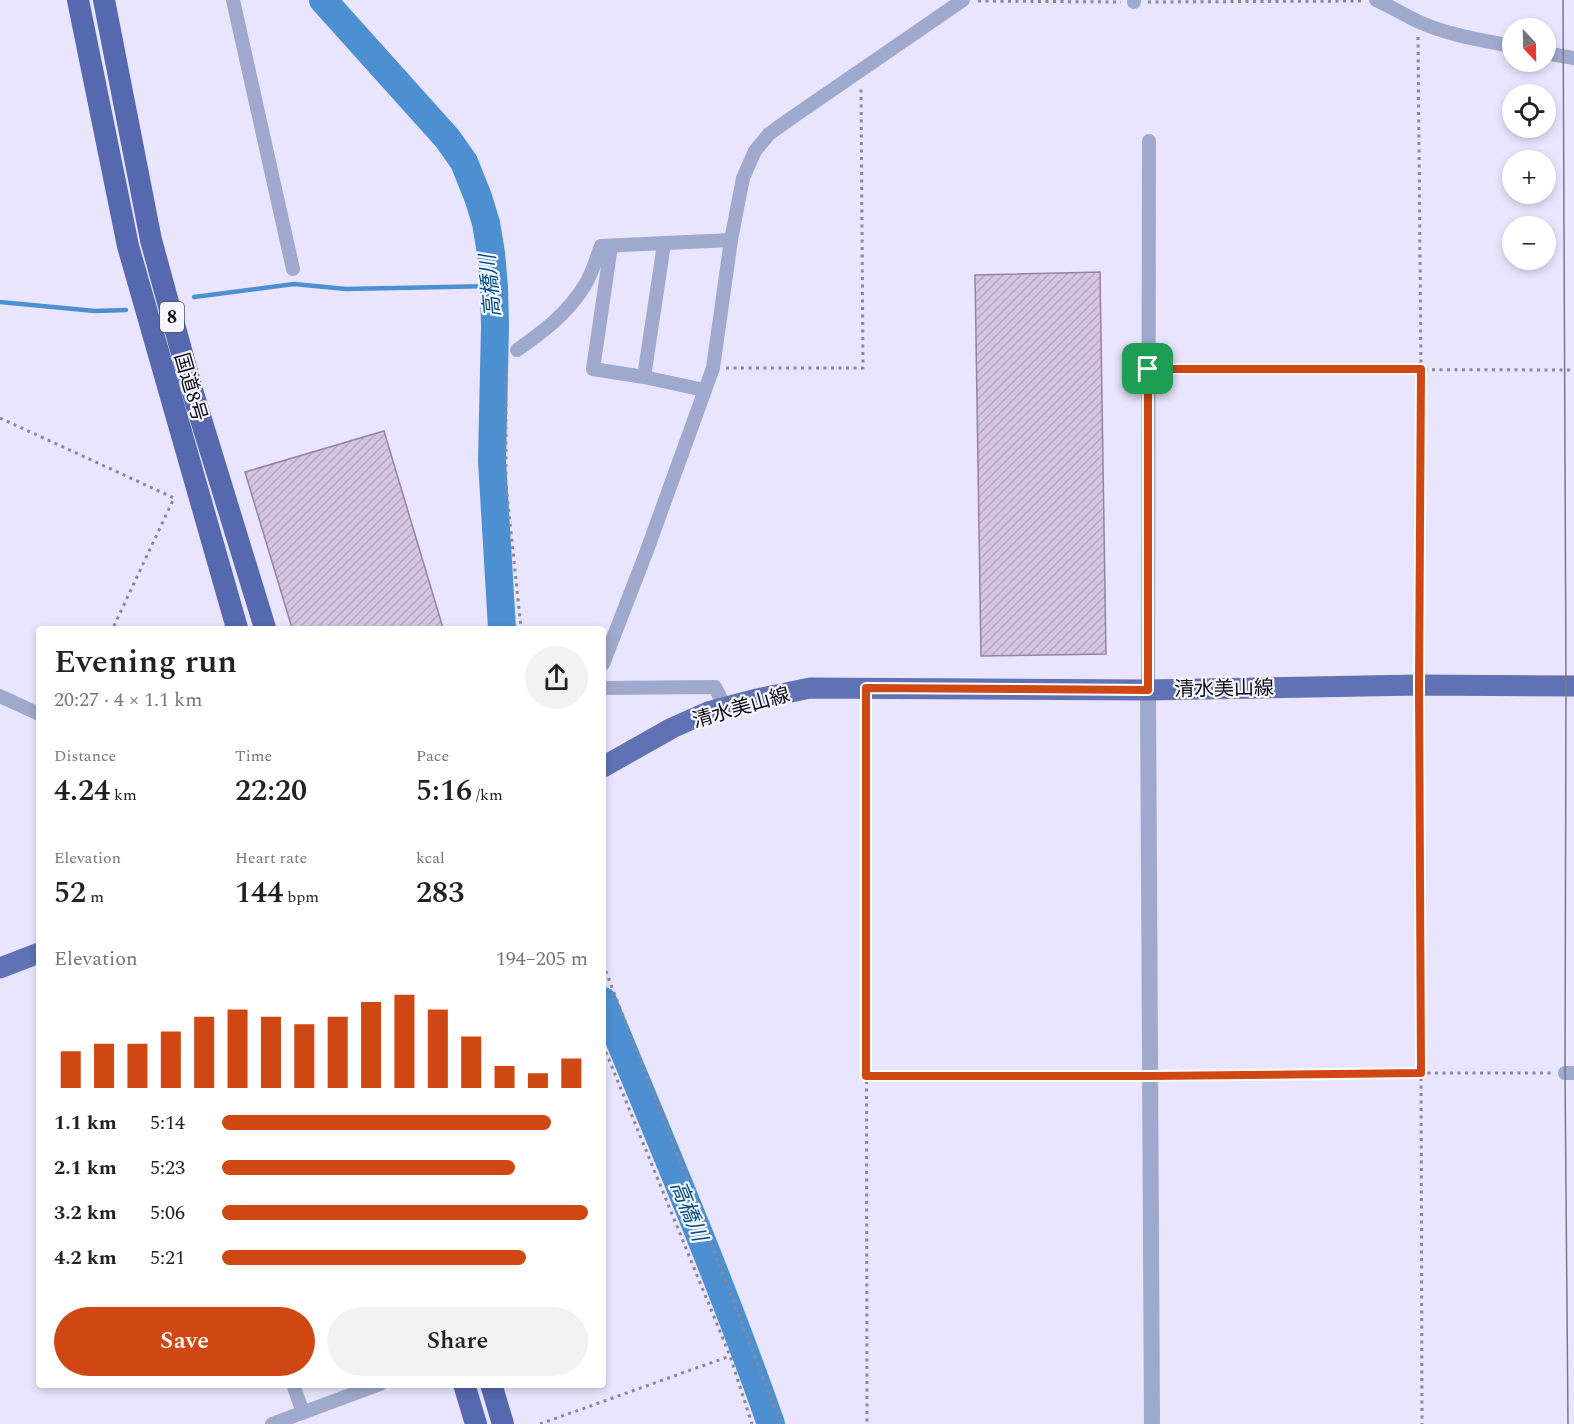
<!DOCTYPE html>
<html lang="en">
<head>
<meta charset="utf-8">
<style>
  :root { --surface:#fff; --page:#f2f2f2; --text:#222; --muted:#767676; --accent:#cf4813 }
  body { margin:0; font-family:Spectral,"Noto Sans JP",serif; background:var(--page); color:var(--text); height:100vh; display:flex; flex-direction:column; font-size:22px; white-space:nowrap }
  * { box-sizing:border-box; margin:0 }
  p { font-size:20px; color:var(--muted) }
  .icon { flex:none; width:33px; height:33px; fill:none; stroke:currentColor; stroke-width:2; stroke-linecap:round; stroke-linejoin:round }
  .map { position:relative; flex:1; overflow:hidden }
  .panel { position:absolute; left:36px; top:626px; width:570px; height:762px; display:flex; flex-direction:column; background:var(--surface); border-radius:6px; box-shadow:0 3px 9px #0003 }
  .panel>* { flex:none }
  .needle { width:39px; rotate:158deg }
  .buttons { position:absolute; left:1502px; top:18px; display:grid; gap:12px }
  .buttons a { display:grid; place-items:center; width:54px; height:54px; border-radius:50%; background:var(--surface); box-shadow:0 3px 9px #0003; font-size:30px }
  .pin { position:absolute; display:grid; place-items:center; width:51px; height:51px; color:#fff; margin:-26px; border-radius:12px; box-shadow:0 3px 9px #0006 }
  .round { display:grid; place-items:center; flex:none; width:63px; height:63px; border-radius:32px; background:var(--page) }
  .summary { display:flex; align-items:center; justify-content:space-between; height:102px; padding:0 18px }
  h1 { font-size:33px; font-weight:600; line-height:45px }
  .metrics { display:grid; grid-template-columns:repeat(3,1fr); gap:9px; height:102px; padding:6px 18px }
  .metrics div { display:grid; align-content:center }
  .metrics b { font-size:30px; font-weight:600 }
  .metrics small { font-size:16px; font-weight:400 }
  .metrics p { font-size:16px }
  .chart { height:168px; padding:12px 18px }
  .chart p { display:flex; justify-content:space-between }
  .chart svg { width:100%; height:108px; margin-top:6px; stroke:var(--accent); stroke-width:6 }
  .action { display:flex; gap:12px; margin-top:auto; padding:12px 18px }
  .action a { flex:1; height:69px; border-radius:36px; background:var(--accent); color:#fff; font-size:24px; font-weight:600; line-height:69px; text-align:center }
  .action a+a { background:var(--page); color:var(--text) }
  ul { padding:0 18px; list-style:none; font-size:20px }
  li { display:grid; grid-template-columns:96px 72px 1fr; align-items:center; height:45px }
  li i { height:15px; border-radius:8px; background:var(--accent) }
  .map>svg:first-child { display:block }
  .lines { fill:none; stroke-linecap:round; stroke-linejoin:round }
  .stream { stroke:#4d90d1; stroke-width:4.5 }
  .river { stroke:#4d90d1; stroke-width:28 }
  .building { fill:url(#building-hatch); stroke:#95849e; stroke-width:1.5 }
  .path { stroke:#8a879a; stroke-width:3; stroke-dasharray:3 4.5; stroke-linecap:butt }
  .minor { stroke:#9ea9cd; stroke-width:14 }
  .tertiary { stroke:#9ea9cd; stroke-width:16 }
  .primary { stroke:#6072b3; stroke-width:21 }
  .trunk { stroke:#5668ae; stroke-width:22 }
  .tram { stroke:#797688; stroke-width:1.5 }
  .route-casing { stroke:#fff; stroke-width:12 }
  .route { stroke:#cf4813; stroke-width:8 }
  .labels { text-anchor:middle; stroke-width:4.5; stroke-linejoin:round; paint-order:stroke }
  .shield { fill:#f6f5fb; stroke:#525059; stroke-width:1.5 }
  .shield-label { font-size:18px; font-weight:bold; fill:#0c0a14 }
  .street-label { font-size:20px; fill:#0c0a14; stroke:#f6f5fb }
  .water-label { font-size:21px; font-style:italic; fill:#004f8b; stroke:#f6f5fb }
</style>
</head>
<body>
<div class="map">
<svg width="1574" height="1424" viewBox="0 0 1574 1424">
  <defs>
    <pattern id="building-hatch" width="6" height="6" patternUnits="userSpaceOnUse" patternTransform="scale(1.5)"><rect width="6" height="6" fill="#d6c5e0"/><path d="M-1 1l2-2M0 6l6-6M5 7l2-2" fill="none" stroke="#b6a8bf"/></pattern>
  </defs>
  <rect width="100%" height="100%" fill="#e9e5fe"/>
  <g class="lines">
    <g class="stream">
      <polyline points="194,297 294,284 346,289 494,286"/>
      <polyline points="0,302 95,311 126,310"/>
    </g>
    <g class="river">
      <polyline points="323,0 447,138 464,162 478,197 486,223 491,253 494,286 495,326 492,461 502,628"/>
      <path d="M603,1001C661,1141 721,1281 771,1424"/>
    </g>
  </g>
  <g class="building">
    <polygon points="1100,272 1106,654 981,656 975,275"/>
    <polygon points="384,431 443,628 292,628 245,472"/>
  </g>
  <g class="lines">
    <g class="path">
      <polyline points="978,1 1121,2"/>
      <polyline points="1148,2 1364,1"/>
      <polyline points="1418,37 1421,369 1420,666"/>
      <polyline points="726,368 863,368 861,88"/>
      <polyline points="1162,369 1574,370"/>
      <polyline points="506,374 506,484 521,628"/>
      <polyline points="0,418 174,498 113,628"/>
      <polyline points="1420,703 1422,1424"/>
      <polyline points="866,706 867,1424"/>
      <polyline points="603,964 781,1424"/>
      <polyline points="603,1045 730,1356 752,1424"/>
      <polyline points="866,1076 1134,1076"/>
      <polyline points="1165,1076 1421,1073 1551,1073"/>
      <polyline points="540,1424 730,1356"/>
    </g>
    <g class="minor">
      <polyline points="233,0 293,269"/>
      <polyline points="1134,0 1134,2"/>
      <path d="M1376,0C1390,6 1403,14 1417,21C1447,35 1481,40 1512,46"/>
      <polyline points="1545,53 1574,58"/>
      <polyline points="611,246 593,369 644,377 704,390"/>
      <path d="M517,350C543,332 568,313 585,285C592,274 596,259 601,246L731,240"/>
      <polyline points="644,377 664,244"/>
      <polyline points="603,664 646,553 713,368 731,240 743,178 755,151 769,134 787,121 963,0"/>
      <polyline points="603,688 715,687 725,707"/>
      <polyline points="1148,690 1149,141"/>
      <polyline points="0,696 39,714"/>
      <polyline points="1565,1073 1574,1073"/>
      <polyline points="293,1384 303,1413"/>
      <polyline points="272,1424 380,1384"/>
    </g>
    <polyline class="tertiary" points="1148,690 1152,1424"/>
    <g class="primary">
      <polyline points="603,767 672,728 708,712 757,699 810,688 1148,690 1419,685 1574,686"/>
      <polyline points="0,968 39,953"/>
    </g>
    <g class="trunk">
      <polyline points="78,0 128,246 237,628"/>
      <polyline points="104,0 151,240 192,390 265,628"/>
      <polyline points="464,1384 476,1424"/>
      <polyline points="491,1384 503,1424"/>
    </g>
    <polyline class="tram" points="1563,0 1566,686 1565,1073 1568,1424"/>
  </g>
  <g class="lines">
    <g class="route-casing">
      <polygon id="route" points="1148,369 1421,369 1419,685 1421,1073 1150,1076 866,1076 866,688 1148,690"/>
    </g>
    <use href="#route" class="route"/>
  </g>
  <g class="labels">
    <rect class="shield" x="160" y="302" width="24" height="30" rx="4.5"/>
    <g class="shield-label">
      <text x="172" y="323">8</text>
    </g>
    <g class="street-label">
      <text transform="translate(191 387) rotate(74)" y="7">国道8号</text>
      <text transform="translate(1224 688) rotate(-1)" y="7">清水美山線</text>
      <text transform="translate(741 707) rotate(-16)" y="7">清水美山線</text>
    </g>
    <g class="water-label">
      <text transform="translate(490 286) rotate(-95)" y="7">高橋川</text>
      <text transform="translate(689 1211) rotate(68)" y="7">高橋川</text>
    </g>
  </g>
</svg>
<div class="buttons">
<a><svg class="needle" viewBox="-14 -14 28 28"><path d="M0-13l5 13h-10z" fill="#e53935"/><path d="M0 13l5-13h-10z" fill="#767676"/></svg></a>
<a><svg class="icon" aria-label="locate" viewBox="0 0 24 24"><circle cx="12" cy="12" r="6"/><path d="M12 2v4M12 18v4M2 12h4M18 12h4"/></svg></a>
<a>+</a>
<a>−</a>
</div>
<div class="pin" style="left:1148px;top:369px;background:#1e9e55"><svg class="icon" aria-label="arrive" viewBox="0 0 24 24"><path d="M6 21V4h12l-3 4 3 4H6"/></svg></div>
<section class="panel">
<div class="summary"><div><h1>Evening run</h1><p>20:27 · 4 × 1.1 km</p></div><a class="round"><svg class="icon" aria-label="share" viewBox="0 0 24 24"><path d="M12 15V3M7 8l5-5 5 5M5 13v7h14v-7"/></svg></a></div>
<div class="metrics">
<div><p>Distance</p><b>4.24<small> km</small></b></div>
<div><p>Time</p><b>22:20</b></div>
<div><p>Pace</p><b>5:16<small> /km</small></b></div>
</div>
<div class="metrics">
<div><p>Elevation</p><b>52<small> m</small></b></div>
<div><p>Heart rate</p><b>144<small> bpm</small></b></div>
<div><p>kcal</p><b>283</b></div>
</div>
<div class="chart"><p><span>Elevation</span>194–205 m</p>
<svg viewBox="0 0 160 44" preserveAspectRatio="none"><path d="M5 44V29M15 44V26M25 44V26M35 44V21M45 44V15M55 44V12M65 44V15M75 44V18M85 44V15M95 44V9M105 44V6M115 44V12M125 44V23M135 44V35M145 44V38M155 44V32"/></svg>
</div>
<ul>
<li><b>1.1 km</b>5:14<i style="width:90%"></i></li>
<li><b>2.1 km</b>5:23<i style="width:80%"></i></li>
<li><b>3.2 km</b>5:06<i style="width:100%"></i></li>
<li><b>4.2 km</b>5:21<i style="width:83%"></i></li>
</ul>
<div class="action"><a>Save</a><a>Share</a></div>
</section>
</div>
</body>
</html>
